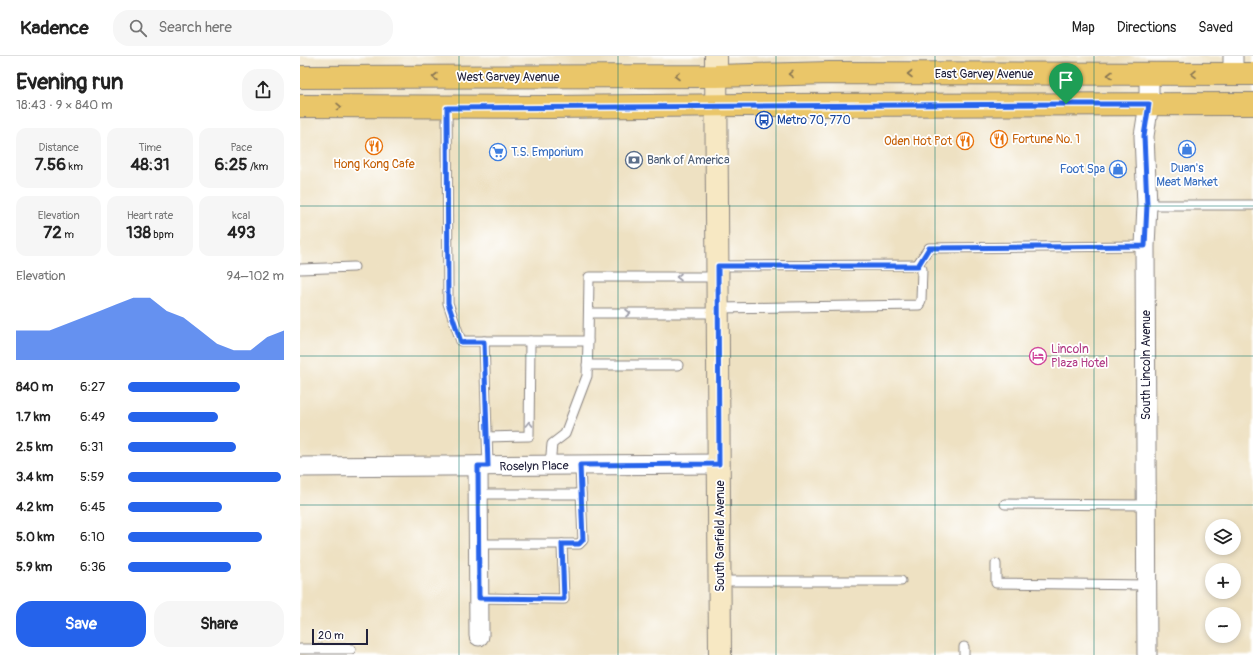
<!DOCTYPE html>
<html lang="en">
<head>
<meta charset="utf-8">
<style>
  :root { --surface:#fff; --page:#f6f6f6; --text:#222; --muted:#767676; --line:#e0e0e0; --accent:#2563eb }
  body { margin:0; font-family:Pangolin,sans-serif; background:var(--page); color:var(--text); height:100vh; display:flex; flex-direction:column; font-size:15px; white-space:nowrap }
  * { box-sizing:border-box; margin:0 }
  p { font-size:13px; color:var(--muted) }
  .icon { flex:none; width:22px; height:22px; fill:none; stroke:currentColor; stroke-width:2; stroke-linecap:round; stroke-linejoin:round }
  .map { position:relative; flex:1; overflow:hidden }
  .side { display:flex; flex-direction:column; background:var(--surface); width:300px }
  .side>* { flex:none }
  .fabs { position:absolute; left:905px; top:463px; display:grid; gap:8px }
  .fabs a { display:grid; place-items:center; width:36px; height:36px; border-radius:50%; background:var(--surface); box-shadow:0 2px 6px #0003; font-size:20px }
  .scale { position:absolute; left:12px; bottom:10px; width:56px; box-sizing:border-box; padding-left:4px; border:2px solid #22223b; border-top:0; font-size:11px; line-height:14px; white-space:nowrap; color:#22223b; -webkit-text-stroke:3px #fff; paint-order:stroke }
  .pin { position:absolute; display:grid; place-items:center; width:34px; height:34px; color:#fff; margin:-41px -17px; border-radius:50% 50% 50% 0; rotate:-45deg; box-shadow:0 0 4px #0007 }
  .pin .icon { rotate:45deg }
  .round { display:grid; place-items:center; flex:none; width:42px; height:42px; border-radius:16px; background:var(--page) }
  .summary { display:flex; align-items:center; justify-content:space-between; height:68px; padding:0 16px }
  h1 { font-size:22px; font-weight:700; line-height:30px }
  .metrics { display:grid; grid-template-columns:repeat(3,1fr); gap:6px; height:68px; padding:4px 16px }
  .metrics div { display:grid; align-content:center; border-radius:10px; background:var(--page); text-align:center }
  .metrics b { font-size:17px; font-weight:700 }
  .metrics small { font-size:11px; font-weight:400 }
  .metrics p { font-size:11px }
  .chart { height:112px; padding:8px 16px }
  .chart p { display:flex; justify-content:space-between }
  .chart svg { width:100%; height:72px; margin-top:4px; fill:var(--accent); opacity:.7 }
  .action { display:flex; gap:8px; margin-top:auto; padding:8px 16px }
  .action a { flex:1; height:46px; border-radius:16px; background:var(--accent); color:#fff; font-size:16px; font-weight:700; line-height:46px; text-align:center }
  .action a+a { background:var(--page); color:var(--text) }
  ul { padding:0 16px; list-style:none; font-size:13px }
  li { display:grid; grid-template-columns:64px 48px 1fr; align-items:center; height:30px }
  li i { height:10px; border-radius:5px; background:var(--accent) }
  header { display:flex; align-items:center; gap:24px; box-sizing:border-box; height:56px; padding:0 20px; background:var(--surface); border-bottom:1px solid var(--line) }
  header strong { font-size:19px }
  nav { display:flex; gap:22px; margin-inline-start:auto; font-size:14px }
  .search { width:280px; height:36px; background:var(--page); display:flex; align-items:center; gap:10px; box-sizing:border-box; padding:0 14px; border-radius:16px; color:var(--muted); font-size:15px }
  main { display:flex; flex:1; min-height:0 }
  .map>svg:first-child { display:block }
  .lines { fill:none; stroke-linecap:round; stroke-linejoin:round }
  .service-casing { stroke:#88827e; stroke-width:11 }
  .minor-casing { stroke:#88827e; stroke-width:21 }
  .secondary-casing { stroke:#88827e; stroke-width:24 }
  .primary-casing { stroke:#88827e; stroke-width:24 }
  .service { stroke:#fff; stroke-width:9 }
  .minor { stroke:#fff; stroke-width:19 }
  .secondary { stroke:#f7e8c3; stroke-width:22 }
  .primary { stroke:#eac669; stroke-width:22 }
  .oneway { stroke:#867452 }
  .oneway2 { stroke:#9c9ca7 }
  .route-casing { stroke:#fff; stroke-width:8 }
  .route { stroke:#2563eb; stroke-width:5 }
  .grid { fill:none; stroke:#0f766e; stroke-width:1; stroke-opacity:0.55 }
  .labels { text-anchor:middle; stroke-width:3.5; stroke-linejoin:round; paint-order:stroke }
  .street-label { font-size:12px; fill:#22223b; stroke:#fff }
  .transit-label { font-size:12px; fill:#164399; stroke:#fff; text-anchor:start }
  .food-label { font-size:12px; fill:#c56008; stroke:#fff; text-anchor:start }
  .shop-label { font-size:12px; fill:#366cbe; stroke:#fff; text-anchor:start }
  .service-label { font-size:12px; fill:#4e5e75; stroke:#fff; text-anchor:start }
  .hotel-label { font-size:12px; fill:#b23c85; stroke:#fff; text-anchor:start }
</style>
</head>
<body>
<header>
<strong>Kadence</strong>
<div class="search"><svg class="icon" aria-label="search" viewBox="0 0 24 24"><circle cx="10" cy="10" r="6"/><path d="M15 15l6 6"/></svg>Search here</div>
<nav><a>Map</a><a>Directions</a><a>Saved</a></nav>
</header>
<main>
<section class="side">
<div class="summary"><div><h1>Evening run</h1><p>18:43 · 9 × 840 m</p></div><a class="round"><svg class="icon" aria-label="share" viewBox="0 0 24 24"><path d="M12 15V3M7 8l5-5 5 5M5 13v7h14v-7"/></svg></a></div>
<div class="metrics">
<div><p>Distance</p><b>7.56<small> km</small></b></div>
<div><p>Time</p><b>48:31</b></div>
<div><p>Pace</p><b>6:25<small> /km</small></b></div>
</div>
<div class="metrics">
<div><p>Elevation</p><b>72<small> m</small></b></div>
<div><p>Heart rate</p><b>138<small> bpm</small></b></div>
<div><p>kcal</p><b>493</b></div>
</div>
<div class="chart"><p><span>Elevation</span>94–102 m</p>
<svg viewBox="0 0 160 44" preserveAspectRatio="none"><path d="M0 44V26L10 26L20 26L30 22L40 18L50 14L60 10L70 6L80 6L90 14L100 18L110 26L120 34L130 38L140 38L150 30L160 26V44z"/></svg>
</div>
<ul>
<li><b>840 m</b>6:27<i style="width:72%"></i></li>
<li><b>1.7 km</b>6:49<i style="width:58%"></i></li>
<li><b>2.5 km</b>6:31<i style="width:69%"></i></li>
<li><b>3.4 km</b>5:59<i style="width:98%"></i></li>
<li><b>4.2 km</b>6:45<i style="width:60%"></i></li>
<li><b>5.0 km</b>6:10<i style="width:86%"></i></li>
<li><b>5.9 km</b>6:36<i style="width:66%"></i></li>
</ul>
<div class="action"><a>Save</a><a>Share</a></div>
</section>
<div class="map">
<svg width="953" height="599" viewBox="0 0 953 599">
  <rect width="100%" height="100%" fill="#fff"/>
  <filter id="ink" filterUnits="userSpaceOnUse"><feTurbulence type="fractalNoise" baseFrequency=".025" numOctaves="2"/><feDisplacementMap in="SourceGraphic" scale="8" xChannelSelector="R" yChannelSelector="G"/><feConvolveMatrix kernelMatrix="1 2 1 2 8 2 1 2 1" color-interpolation-filters="sRGB"/></filter>
  <filter id="wash" filterUnits="userSpaceOnUse"><feTurbulence type="fractalNoise" baseFrequency=".012" numOctaves="4" result="noise"/><feDisplacementMap in="SourceGraphic" scale="16" xChannelSelector="R" yChannelSelector="G"/><feGaussianBlur stdDeviation="0.9" result="paint"/><feColorMatrix in="noise" values="0 0 0 0 0 0 0 0 0 0 0 0 0 0 0 0 0 1.4 0 .05"/><feComposite in="paint" operator="in"/></filter>
  <g filter="url(#wash)">
    <rect width="100%" height="100%" fill="#eee1c2"/>
  </g>
  <g filter="url(#ink)">
    <g class="lines">
      <g class="service-casing">
        <g id="service">
          <polyline points="147,51 148,247 161,285 288,285 289,221 418,221"/>
          <polyline points="847,149 953,149"/>
          <polyline points="617,209 629,192 845,190"/>
          <polyline points="418,210 617,209 622,213 621,244 619,249 418,252"/>
          <polyline points="0,213 54,211"/>
          <polyline points="289,257 418,257"/>
          <polyline points="184,285 188,410"/>
          <polyline points="287,309 378,309"/>
          <polyline points="187,381 229,380 230,285"/>
          <polyline points="250,409 252,388 265,378 287,320 288,285"/>
          <polyline points="179,438 281,438"/>
          <polyline points="705,448 846,449"/>
          <polyline points="179,488 279,488 283,484 280,409"/>
          <polyline points="696,508 696,527 847,529"/>
          <polyline points="420,525 601,525"/>
          <polyline points="179,542 264,543 262,488"/>
          <polyline points="664,591 664,599"/>
          <polyline points="0,593 51,593"/>
        </g>
      </g>
      <g class="minor-casing">
        <g id="minor">
          <polyline points="933,18 933,0"/>
          <polyline points="178,410 179,580"/>
          <polyline points="0,411 419,408"/>
          <polyline points="847,599 845,190 847,149 844,80 849,48 849,19"/>
        </g>
      </g>
      <g class="secondary-casing">
        <polyline id="secondary" points="416,0 420,599"/>
      </g>
      <g class="primary-casing">
        <g id="primary">
          <polyline points="0,21 416,20 530,17 953,18"/>
          <polyline points="0,50 249,51 444,49 953,48"/>
        </g>
      </g>
      <use href="#service" class="service"/>
      <use href="#minor" class="minor"/>
      <use href="#secondary" class="secondary"/>
      <use href="#primary" class="primary"/>
    </g>
    <defs><path id="oneway-chevron" d="M-2-3.5L2.5 0L-2 3.5" fill="none" stroke-width="1.6" stroke-linecap="round" stroke-linejoin="round"/></defs>
    <g class="oneway">
      <use href="#oneway-chevron" transform="translate(491 18) rotate(179)"/>
      <use href="#oneway-chevron" transform="translate(610 18) rotate(-180)"/>
      <use href="#oneway-chevron" transform="translate(894 18) rotate(179)"/>
      <use href="#oneway-chevron" transform="translate(810 19) rotate(-180)"/>
      <use href="#oneway-chevron" transform="translate(377 20) rotate(180)"/>
      <use href="#oneway-chevron" transform="translate(135 21) rotate(180)"/>
      <use href="#oneway-chevron" transform="translate(39 51) rotate(1)"/>
    </g>
    <g class="oneway2">
      <use href="#oneway-chevron" transform="translate(379 221) rotate(-180)"/>
      <use href="#oneway-chevron" transform="translate(328 257)"/>
      <use href="#oneway-chevron" transform="translate(229 368) rotate(-89)"/>
    </g>
  </g>
  <g class="lines" filter="url(#ink)">
    <g class="route-casing">
      <polygon id="route" points="766,48 849,48 844,80 847,149 845,190 629,192 618,210 418,210 419,408 280,409 283,484 279,488 262,488 264,543 179,542 178,410 188,410 184,286 161,286 148,247 147,52"/>
    </g>
    <use href="#route" class="route"/>
  </g>
  <path class="grid" d="M159,0V599M318,0V599M476,0V599M635,0V599M794,0V599M0,150H953M0,300H953M0,449H953"/>
  <defs>
    <g id="bus-ring" transform="scale(0.9)"><circle r="9.5" fill="#fff" stroke="#1a4fb4" stroke-width="1.5"/><path d="M-5-6H5V4H4V6H2V4H-2V6H-4V4H-5ZM-3.5-4V0h7V-4ZM-3.5 1.2v1.5H-2V1.2ZM2 1.2v1.5H3.5V1.2Z" fill="#1a4fb4"/></g>
    <g id="restaurant-ring" transform="scale(0.9)"><circle r="9.5" fill="#fff" stroke="#e8710a" stroke-width="1.5"/><path d="M-5-6h1v4h1v-4h1v4h1v-4h1v5L-1.5 .5V6h-2V.5L-5-1ZM5-6V6H3V1.5H1.5Q1.5-4 5-6Z" fill="#e8710a"/></g>
    <g id="shop-ring" transform="scale(0.9)"><circle r="9.5" fill="#fff" stroke="#3f7fe0" stroke-width="1.5"/><path d="M-5-2.5h2.3a2.7 3.5 0 0 1 5.4 0H5L5.5 6h-11ZM-1.5-2.5h3a1.5 2.3 0 0 0-3 0Z" fill="#3f7fe0"/></g>
    <g id="supermarket-ring" transform="scale(0.9)"><circle r="9.5" fill="#fff" stroke="#3f7fe0" stroke-width="1.5"/><path d="M-6-5.5h2.5l.6 2H6L4.5 2H-2.5L-4.4-4H-6ZM-1.5 3.2a1.3 1.3 0 1 0 .1 0ZM3 3.2a1.3 1.3 0 1 0 .1 0Z" fill="#3f7fe0"/></g>
    <g id="bank-ring" transform="scale(0.9)"><circle r="9.5" fill="#fff" stroke="#5c6f8a" stroke-width="1.5"/><path d="M-6-4H6V4H-6ZM0-2.3a2.3 2.3 0 1 0 0 4.6a2.3 2.3 0 1 0 0-4.6Z" fill="#5c6f8a"/></g>
    <g id="hotel-ring" transform="scale(0.9)"><circle r="9.5" fill="#fff" stroke="#d1479c" stroke-width="1.5"/><path d="M-6-4.5h1.5V1H6V5H4.5V3h-9V5H-6ZM-4 0a1.8 1.8 0 1 1 3.6 0ZM.5 0V-2.5h3Q6-2.5 6 0Z" fill="#d1479c"/></g>
  </defs>
  <g fill-rule="evenodd">
    <use href="#bus-ring" x="464" y="64"/>
    <use href="#restaurant-ring" x="699" y="83"/>
    <use href="#restaurant-ring" x="665" y="85"/>
    <use href="#restaurant-ring" x="74" y="90"/>
    <use href="#shop-ring" x="887" y="93"/>
    <use href="#supermarket-ring" x="198" y="96"/>
    <use href="#bank-ring" x="334" y="104"/>
    <use href="#shop-ring" x="818" y="113"/>
    <use href="#hotel-ring" x="738" y="300"/>
  </g>
  <g class="labels">
    <g class="street-label">
      <text x="684" y="22">East Garvey Avenue</text>
      <text x="208" y="25">West Garvey Avenue</text>
      <text transform="translate(846 309) rotate(-90)" y="4">South Lincoln Avenue</text>
      <text transform="translate(234 410) rotate(-1)" y="4">Roselyn Place</text>
      <text transform="translate(420 480) rotate(-90)" y="4">South Garfield Avenue</text>
    </g>
    <g class="transit-label">
      <text x="477" y="68">Metro 70, 770</text>
    </g>
    <g class="food-label">
      <text x="712" y="87">Fortune No. 1</text>
      <text x="652" y="89" text-anchor="end">Oden Hot Pot</text>
      <text x="74" y="112" text-anchor="middle">Hong Kong Cafe</text>
    </g>
    <g class="shop-label">
      <text x="211" y="100">T.S. Emporium</text>
      <text x="887" y="116" text-anchor="middle">Duan's<tspan x="887" dy="14">Meat Market</tspan></text>
      <text x="805" y="117" text-anchor="end">Foot Spa</text>
    </g>
    <g class="service-label">
      <text x="347" y="108">Bank of America</text>
    </g>
    <g class="hotel-label">
      <text x="751" y="297">Lincoln<tspan x="751" dy="14">Plaza Hotel</tspan></text>
    </g>
  </g>
</svg>
<div class="fabs">
<a><svg class="icon" aria-label="layers" viewBox="0 0 24 24"><path d="M12 4l9 5-9 5-9-5zM3 14l9 5 9-5"/></svg></a>
<a>+</a>
<a>−</a>
</div>
<div class="scale">20 m</div>
<div class="pin" style="left:766px;top:48px;background:#1e9e55"><svg class="icon" aria-label="arrive" viewBox="0 0 24 24"><path d="M6 21V4h12l-3 4 3 4H6"/></svg></div>
</div>
</main>
</body>
</html>
